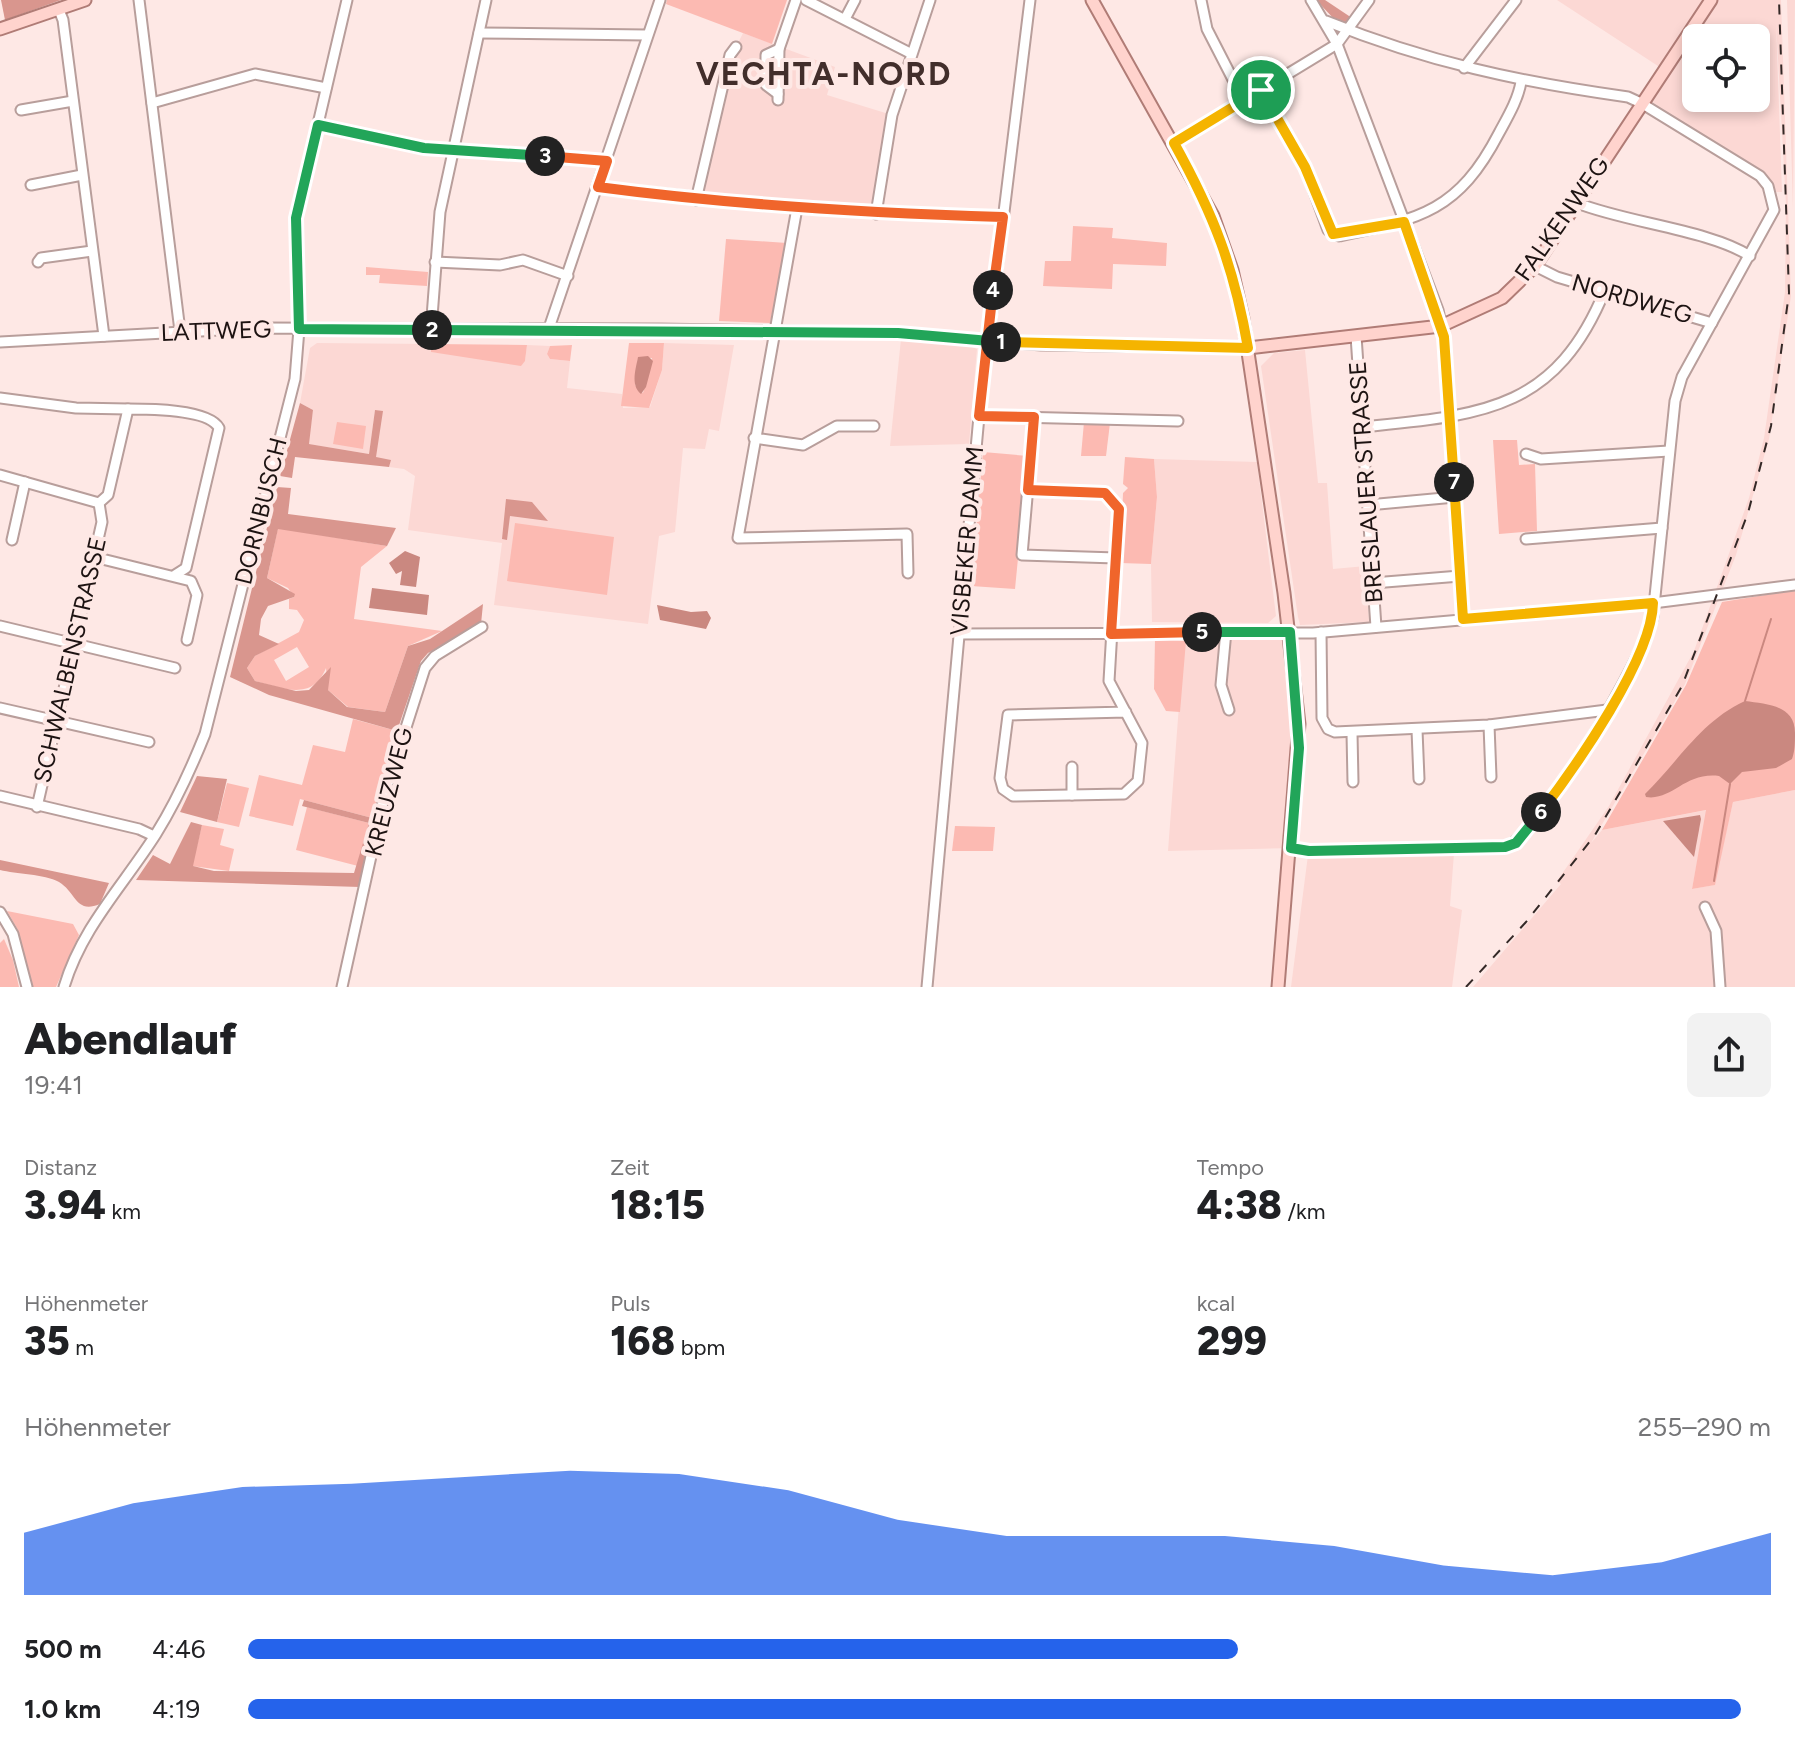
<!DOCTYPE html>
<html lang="de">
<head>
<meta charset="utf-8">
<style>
  :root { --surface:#fff; --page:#f2f2f2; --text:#202124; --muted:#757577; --accent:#2563eb }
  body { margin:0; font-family:Figtree,sans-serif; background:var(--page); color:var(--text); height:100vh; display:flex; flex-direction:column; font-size:30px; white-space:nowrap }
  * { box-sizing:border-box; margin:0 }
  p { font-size:26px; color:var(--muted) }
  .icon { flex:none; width:44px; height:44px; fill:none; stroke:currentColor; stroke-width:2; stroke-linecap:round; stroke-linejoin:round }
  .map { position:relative; height:987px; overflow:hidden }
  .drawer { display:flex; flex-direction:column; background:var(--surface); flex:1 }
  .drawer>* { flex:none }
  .buttons { position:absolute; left:1682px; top:24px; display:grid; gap:16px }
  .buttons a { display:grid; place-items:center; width:88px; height:88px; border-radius:12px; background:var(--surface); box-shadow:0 4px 12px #0003; font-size:40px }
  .pin { position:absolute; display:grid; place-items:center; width:68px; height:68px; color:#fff; margin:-34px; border:4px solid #fff; border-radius:50%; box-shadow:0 2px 8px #0007 }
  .km { position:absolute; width:40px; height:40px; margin:-20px; border-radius:50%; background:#222; color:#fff; font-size:22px; line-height:40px; text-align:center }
  .round { display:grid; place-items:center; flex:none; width:84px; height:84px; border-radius:12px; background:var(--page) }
  .headline { display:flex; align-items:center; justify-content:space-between; height:136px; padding:0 24px }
  h1 { font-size:44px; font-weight:800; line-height:60px }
  .figures { display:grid; grid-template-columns:repeat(3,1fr); gap:12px; height:136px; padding:8px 24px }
  .figures div { display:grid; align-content:center }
  .figures b { font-size:40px; font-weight:800 }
  .figures small { font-size:22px; font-weight:400 }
  .figures p { font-size:22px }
  .chart { height:224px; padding:16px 24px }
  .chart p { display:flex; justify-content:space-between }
  .chart svg { width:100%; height:144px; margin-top:8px; fill:var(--accent); opacity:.7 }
  ul { padding:0 24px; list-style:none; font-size:26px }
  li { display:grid; grid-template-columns:128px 96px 1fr; align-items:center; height:60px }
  li i { height:20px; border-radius:10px; background:var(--accent) }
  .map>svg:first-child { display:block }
  .built { fill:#fcd8d4; fill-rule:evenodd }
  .green { fill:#fcbab2; fill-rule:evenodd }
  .forest { fill:#d9968e }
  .water { fill:#ca8880 }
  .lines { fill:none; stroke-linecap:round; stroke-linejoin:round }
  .stream { stroke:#ca8880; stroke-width:2 }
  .minor-casing { stroke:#b89e9b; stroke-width:13 }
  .major-casing { stroke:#b07c76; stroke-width:15 }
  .minor { stroke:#fff; stroke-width:9 }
  .major { stroke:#ffd3cd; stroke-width:11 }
  .rail { stroke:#342927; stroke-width:2; stroke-dasharray:10 10; stroke-linecap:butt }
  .split-1-casing { stroke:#fff; stroke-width:16 }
  .split-2-casing { stroke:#fff; stroke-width:16 }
  .split-3-casing { stroke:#fff; stroke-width:16 }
  .split-4-casing { stroke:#fff; stroke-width:16 }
  .split-5-casing { stroke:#fff; stroke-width:16 }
  .split-6-casing { stroke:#fff; stroke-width:16 }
  .split-7-casing { stroke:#fff; stroke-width:16 }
  .split-8-casing { stroke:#fff; stroke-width:16 }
  .split-1 { stroke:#f5b400; stroke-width:10 }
  .split-2 { stroke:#22a559; stroke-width:10 }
  .split-3 { stroke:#22a559; stroke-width:10 }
  .split-4 { stroke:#f0652b; stroke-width:10 }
  .split-5 { stroke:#f0652b; stroke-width:10 }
  .split-6 { stroke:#22a559; stroke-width:10 }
  .split-7 { stroke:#f5b400; stroke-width:10 }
  .split-8 { stroke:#f5b400; stroke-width:10 }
  .labels { text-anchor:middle; stroke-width:8; stroke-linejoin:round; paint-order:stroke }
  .street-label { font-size:24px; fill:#1d1312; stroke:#fee8e5 }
  .district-label { font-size:32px; font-weight:bold; letter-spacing:2px; fill:#422e2b; stroke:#fee8e5 }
</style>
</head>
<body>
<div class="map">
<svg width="1795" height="987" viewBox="0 0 1795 987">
  <rect width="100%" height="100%" fill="#fee8e5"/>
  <g class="built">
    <path d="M1557,0H1781L1791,296L1769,439L1736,555L1685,684L1591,843L1602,830L1707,810L1692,889L1714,885L1733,802L1795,790V987H1473L1561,884L1557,881L1609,806L1694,651L1749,498L1764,438L1785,292L1786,205L1776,21L1782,192H1775L1763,174L1649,102L1665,78L1658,66ZM1696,38H1756V98H1696Z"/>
    <polygon points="1787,0 1795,0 1793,210"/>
    <polygon points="743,33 835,67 827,95 892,115 876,214 696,200 736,47"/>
    <polygon points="901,339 967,345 977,349 969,444 890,446"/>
    <polygon points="317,343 431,344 431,352 525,361 527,345 550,346 547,354 550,359 570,361 567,388 622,394 623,408 650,407 662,370 664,343 734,345 719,431 709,429 705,449 683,448 675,532 659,536 648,624 494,605 502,543 408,530 415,476 404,469 389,467 390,460 376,458 375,410 369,454 308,444 313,410 300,403 310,348"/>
    <polygon points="1305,350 1318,483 1327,483 1333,569 1366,566 1369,622 1300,625 1298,617 1261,366 1274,353"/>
    <polygon points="1154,459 1257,462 1276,616 1268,623 1152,622 1151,564 1157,497"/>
    <polygon points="1290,632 1296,695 1291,848 1168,851 1184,639 1271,638"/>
    <polygon points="1454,853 1450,906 1462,910 1452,987 1291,987 1308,855"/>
  </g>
  <g class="green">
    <polygon points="667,0 787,0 772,44 666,4"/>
    <polygon points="1073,226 1113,228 1112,238 1167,243 1166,266 1113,264 1112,289 1043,286 1045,261 1071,261"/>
    <polygon points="726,239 787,243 770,323 719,321"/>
    <polygon points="366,267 428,272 427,286 379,283 380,275 366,275"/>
    <path d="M629,343H664L662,370L649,408L621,406ZM652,358L643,393L635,385L638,359Z"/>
    <polygon points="431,344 527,345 525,361 521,366 431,352"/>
    <polygon points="572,345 570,361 550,359 547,354 550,346"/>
    <polygon points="337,422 366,426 363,449 333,444"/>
    <polygon points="1084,422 1110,423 1106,456 1081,456"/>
    <polygon points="1493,440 1517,440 1519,465 1535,464 1537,531 1499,534"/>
    <polygon points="983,452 1028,456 1015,589 971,586"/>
    <polygon points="1125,457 1154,459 1157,497 1151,564 1120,563 1123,493 1128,488 1123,484"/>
    <polygon points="515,523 614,537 607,595 507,581"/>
    <path d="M278,528L387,546L361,567L354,619L442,631L408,646L385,712L348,707L328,690L326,668C312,702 283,688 255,681L247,668L255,656L299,632L304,620L297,610L289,609V599L294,597L288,588L267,578ZM297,647L309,667L286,681L274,660Z"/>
    <polygon points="1795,590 1795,790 1733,802 1715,885 1692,889 1706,810 1602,830 1686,685 1722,602"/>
    <polygon points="1155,639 1186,641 1180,712 1166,711 1154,689"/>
    <polygon points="353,719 397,731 376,819 300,799 293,826 249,816 259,775 302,785 313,745 345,752"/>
    <polygon points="227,783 249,788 239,827 217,822"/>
    <polygon points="307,807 369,823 358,866 296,850"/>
    <polygon points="202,825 224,829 220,845 234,849 229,871 192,866"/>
    <polygon points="955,826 995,827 993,851 952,851"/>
    <polygon points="7,911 73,924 79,935 56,987 30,987 18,930"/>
    <polygon points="4,939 13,960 19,987 0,987 0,943"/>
  </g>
  <g class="forest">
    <polygon points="1,0 61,0 5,20"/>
    <polygon points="1316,0 1325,0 1352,18 1345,23 1337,22"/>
    <polygon points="300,403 313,410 309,444 369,454 375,410 383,411 376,457 391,460 389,467 295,457 292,478 280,476"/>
    <polygon points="277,487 291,488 288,514 396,528 387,546 278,529 267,578 295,594 294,597 268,606 261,619 259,635 279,644 255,656 247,668 255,681 296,691 309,690 331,667 328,690 347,707 385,712 408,646 430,639 483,604 481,624 428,653 421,661 397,731 269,695 230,677"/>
    <polygon points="506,499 532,502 548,521 510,516 507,540 502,539"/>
    <polygon points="197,776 227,779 217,822 180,812"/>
    <polygon points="304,800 376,819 360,887 136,880 153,855 170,864 191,822 202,825 193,866 214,871 354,873 369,823 302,806"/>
    <path d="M0,861V860L109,883L100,904C75,914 77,893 59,882C44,874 16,874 0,870Z"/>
  </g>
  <g class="water">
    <path d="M648,356L653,361L646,387L641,394C630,385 636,368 638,357Z"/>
    <polygon points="405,551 420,557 416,587 400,585 402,571 396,574 389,563"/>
    <polygon points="372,588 429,595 427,615 369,608"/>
    <polygon points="657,605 691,612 707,611 711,618 706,629 660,620"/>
    <path d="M1745,701C1767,704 1795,705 1795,733C1795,742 1795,751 1792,759L1776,768L1742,772L1730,784L1719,776C1684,772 1673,801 1646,797L1645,794C1678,762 1701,721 1745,701Z"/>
    <polygon points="1700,815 1701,819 1694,857 1663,821"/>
  </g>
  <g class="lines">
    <g class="stream">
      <polyline points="1745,701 1771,619"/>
      <polyline points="1714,881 1730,784"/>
    </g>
    <g class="minor-casing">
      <g id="minor">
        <polyline points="139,0 180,331"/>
        <polyline points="806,0 910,53"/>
        <polyline points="1201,0 1207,29 1244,101"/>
        <polyline points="1311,0 1337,44 1438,310 1444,337 1463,619"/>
        <polyline points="59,10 63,20 104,336"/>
        <polyline points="845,19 855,0"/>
        <polyline points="479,33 646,35"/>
        <polyline points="1464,68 1516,0"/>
        <path d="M1261,90L1305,167L1328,230L1339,236C1420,219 1458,212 1499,133C1507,118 1518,100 1521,82"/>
        <polyline points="778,94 766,85 766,55 779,49"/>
        <polyline points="778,100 779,49 796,0"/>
        <polyline points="152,103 255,74 326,88"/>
        <polyline points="21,110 73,101"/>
        <polyline points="318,125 424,148 607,161"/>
        <polyline points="1174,143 1337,44 1369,0"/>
        <polyline points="31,185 82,175"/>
        <polyline points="598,187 797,208 1003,217"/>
        <polyline points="696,200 730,55 736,47"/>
        <path d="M1577,203C1628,223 1709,230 1750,256"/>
        <polyline points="797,208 738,538 907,534 908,573"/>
        <polyline points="876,214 892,115 930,0"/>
        <polyline points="38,262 41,258 92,251"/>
        <polyline points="435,262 500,265 523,260 568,276"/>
        <polyline points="1535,266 1557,277 1712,323"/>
        <polyline points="431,330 440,212 486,0"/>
        <polyline points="548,331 660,0"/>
        <polyline points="1356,336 1376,627"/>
        <polyline points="0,342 257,328 661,329 898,333 1041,345 1248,348"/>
        <polyline points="0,398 76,408 128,409"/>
        <polyline points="979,416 1178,421"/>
        <polyline points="1034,417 1022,555 1116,558"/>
        <path d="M1362,427C1480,415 1555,412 1605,290"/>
        <polyline points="754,438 803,445 837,426 874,426"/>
        <polyline points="1526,454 1541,459 1669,451"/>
        <polyline points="0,475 99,503"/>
        <polyline points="1028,490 1105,493 1119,509 1109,681 1142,743 1138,781 1124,794 1013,796 1003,789 1000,778 1008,715 1126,712"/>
        <polyline points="1368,505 1455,497"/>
        <polyline points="1526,539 1662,528"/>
        <polyline points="12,540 25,482"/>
        <polyline points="94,557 191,581 197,595 187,640"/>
        <polyline points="1373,583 1460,576"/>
        <polyline points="0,626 175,668"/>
        <polyline points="1226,631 1221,685 1229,710"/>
        <polyline points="1321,632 1322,718 1328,729 1335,732 1489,725 1607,710"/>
        <polyline points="958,634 1313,633 1653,603 1795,585"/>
        <polyline points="0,708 149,742"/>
        <polyline points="1489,725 1491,777"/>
        <polyline points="1417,730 1419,779"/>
        <polyline points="1352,733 1353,782"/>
        <polyline points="1072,767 1072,795"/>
        <polyline points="0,796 139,829 154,836"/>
        <path d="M37,807L102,522L99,503L108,495L128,409C148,409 209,409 219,428L186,568L175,575"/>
        <path d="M1291,848L1309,851L1505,847C1540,836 1645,656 1653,616L1675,401L1682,377L1774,210L1768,186L1760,176L1641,103L1628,97C1520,82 1427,62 1326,21"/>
        <polyline points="1705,907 1716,931 1720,987"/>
        <polyline points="0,912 13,934 27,987"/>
        <path d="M64,987C82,927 123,886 156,834C176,802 191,769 205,734L295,379L299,329L296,218L347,0"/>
        <polyline points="342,987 385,793 425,668 435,656 482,627"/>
        <polyline points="927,987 979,416 1030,0"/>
      </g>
    </g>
    <g class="major-casing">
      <g id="major">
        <polyline points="1092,0 1213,216 1232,270 1243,319 1284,593 1299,724 1278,987"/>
        <polyline points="0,29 85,0"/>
        <polyline points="1248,348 1441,326 1502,298 1535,266 1711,0"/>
      </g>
    </g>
    <use href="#minor" class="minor"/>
    <use href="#major" class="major"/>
    <polyline class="rail" points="1466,987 1526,922 1595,835 1682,686 1748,513 1771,426 1789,293 1779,0"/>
  </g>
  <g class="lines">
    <g class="split-1-casing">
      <path id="split-1" d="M1001,342L1248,348C1234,267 1214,215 1174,143L1261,90"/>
    </g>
    <g class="split-2-casing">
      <polyline id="split-2" points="432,330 898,333 1001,342"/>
    </g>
    <g class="split-3-casing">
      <polyline id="split-3" points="432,330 299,329 296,218 318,125 424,148 545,156"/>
    </g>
    <g class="split-4-casing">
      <path id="split-4" d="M545,156L607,161L598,187C733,205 867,213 1003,217L993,290"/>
    </g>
    <g class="split-5-casing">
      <polyline id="split-5" points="993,290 979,416 1034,417 1028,490 1105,493 1119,509 1111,634 1202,632"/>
    </g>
    <g class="split-6-casing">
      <polyline id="split-6" points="1202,632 1290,632 1299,748 1291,848 1309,851 1505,847 1516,843 1541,812"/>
    </g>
    <g class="split-7-casing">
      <path id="split-7" d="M1454,482L1463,619L1653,603C1652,658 1576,766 1541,812"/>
    </g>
    <g class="split-8-casing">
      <polyline id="split-8" points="1261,90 1305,167 1333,234 1404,222 1444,337 1454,482"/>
    </g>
    <use href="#split-1" class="split-1"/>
    <use href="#split-2" class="split-2"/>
    <use href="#split-3" class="split-3"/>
    <use href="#split-4" class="split-4"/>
    <use href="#split-5" class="split-5"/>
    <use href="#split-6" class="split-6"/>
    <use href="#split-7" class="split-7"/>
    <use href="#split-8" class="split-8"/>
  </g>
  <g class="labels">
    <g class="street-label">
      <text transform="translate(1562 219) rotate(-55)" y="8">FALKENWEG</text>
      <text transform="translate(1632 299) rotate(16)" y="8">NORDWEG</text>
      <text transform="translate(216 331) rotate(-2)" y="8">LATTWEG</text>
      <text transform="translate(1366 482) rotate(-94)" y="8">BRESLAUER STRASSE</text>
      <text transform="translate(261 511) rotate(-76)" y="8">DORNBUSCH</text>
      <text transform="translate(967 541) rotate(-85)" y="8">VISBEKER DAMM</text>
      <text transform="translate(70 660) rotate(-77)" y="8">SCHWALBENSTRASSE</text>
      <text transform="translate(389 792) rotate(-76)" y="8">KREUZWEG</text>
    </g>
    <g class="district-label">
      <text x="824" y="85">VECHTA-NORD</text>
    </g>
  </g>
</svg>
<div class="buttons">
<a><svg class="icon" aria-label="locate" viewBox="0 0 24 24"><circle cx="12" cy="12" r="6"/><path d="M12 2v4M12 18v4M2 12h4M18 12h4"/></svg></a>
</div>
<div class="pin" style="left:1261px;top:90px;background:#1e9e55"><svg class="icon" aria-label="arrive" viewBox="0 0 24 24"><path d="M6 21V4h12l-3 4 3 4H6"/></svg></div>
<b class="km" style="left:1001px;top:342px">1</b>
<b class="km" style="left:432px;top:330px">2</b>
<b class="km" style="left:545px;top:156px">3</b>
<b class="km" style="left:993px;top:290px">4</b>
<b class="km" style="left:1202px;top:632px">5</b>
<b class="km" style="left:1541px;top:812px">6</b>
<b class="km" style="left:1454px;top:482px">7</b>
</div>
<section class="drawer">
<div class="headline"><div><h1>Abendlauf</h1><p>19:41</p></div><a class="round"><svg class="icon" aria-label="share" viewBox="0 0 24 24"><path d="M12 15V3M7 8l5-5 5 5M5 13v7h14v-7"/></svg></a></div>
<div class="figures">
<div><p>Distanz</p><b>3.94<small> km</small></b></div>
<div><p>Zeit</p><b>18:15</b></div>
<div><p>Tempo</p><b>4:38<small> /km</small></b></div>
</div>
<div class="figures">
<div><p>Höhenmeter</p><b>35<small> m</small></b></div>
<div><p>Puls</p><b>168<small> bpm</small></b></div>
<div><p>kcal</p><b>299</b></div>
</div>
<div class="chart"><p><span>Höhenmeter</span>255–290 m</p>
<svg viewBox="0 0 160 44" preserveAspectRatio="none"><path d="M0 44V25L10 16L20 11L30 10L40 8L50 6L60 7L70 12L80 21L90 26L100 26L110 26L120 29L130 35L140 38L150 34L160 25V44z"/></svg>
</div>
<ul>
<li><b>500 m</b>4:46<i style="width:65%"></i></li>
<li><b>1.0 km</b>4:19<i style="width:98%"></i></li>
</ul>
</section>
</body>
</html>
